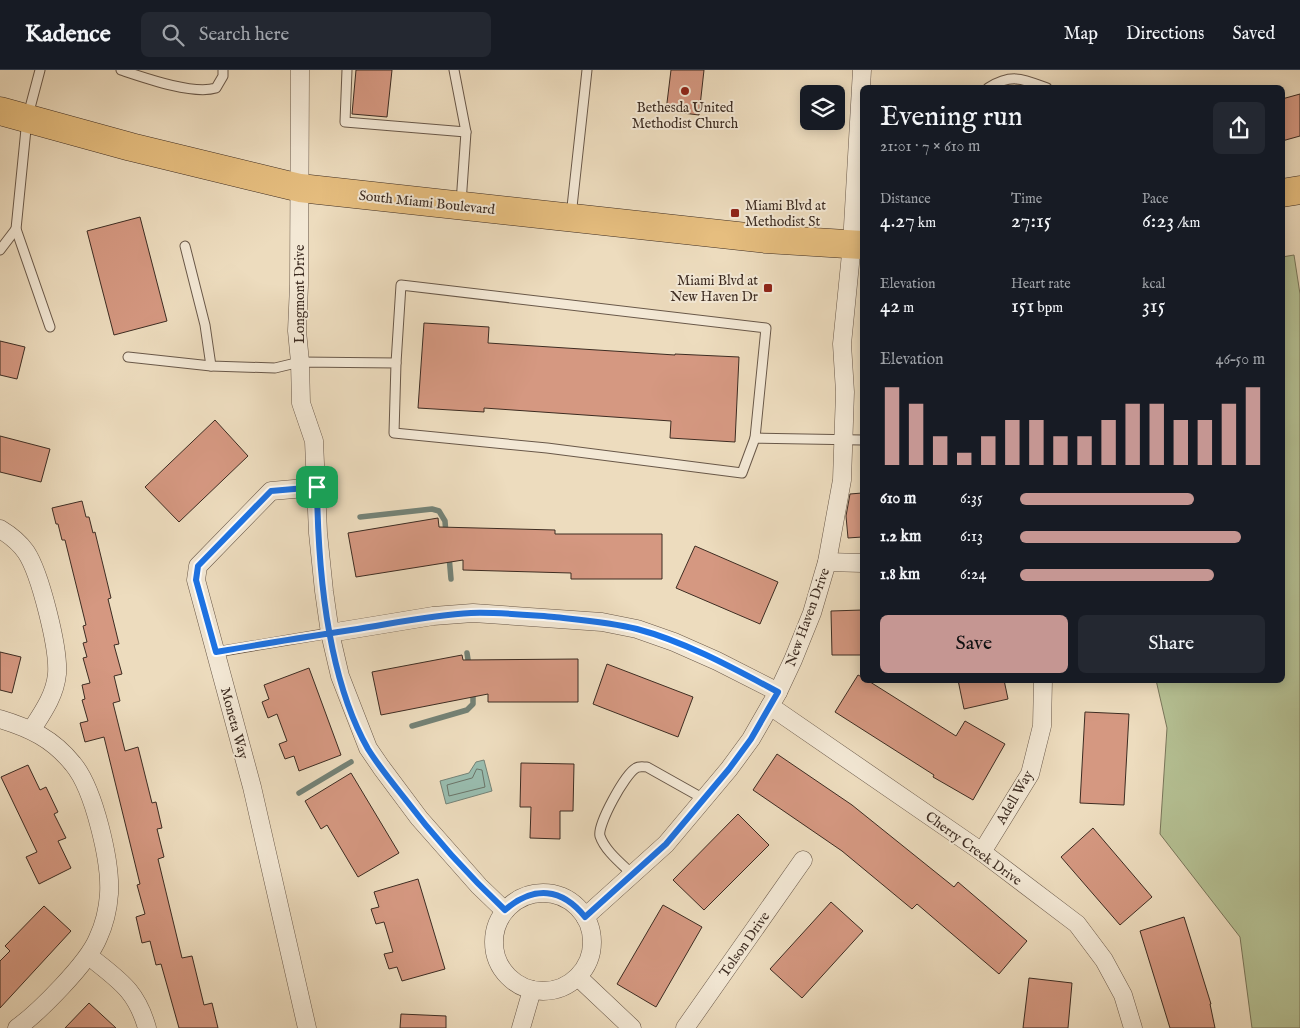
<!DOCTYPE html>
<html lang="en">
<head>
<meta charset="utf-8">
<style>
  :root { --surface:#171b24; --page:#242831; --text:#f1f3f6; --muted:#9ea1a6; --line:#363941; --accent:#c59692 }
  body { margin:0; font-family:"IM FELL English",serif; background:var(--page); color:var(--text); height:100vh; display:flex; flex-direction:column; font-size:19px; white-space:nowrap }
  * { box-sizing:border-box; margin:0 }
  p { font-size:16px; color:var(--muted) }
  .icon { flex:none; width:28px; height:28px; fill:none; stroke:currentColor; stroke-width:2; stroke-linecap:round; stroke-linejoin:round }
  .map { position:relative; flex:1; overflow:hidden }
  .drawer { position:absolute; left:860px; top:15px; width:425px; height:598px; display:flex; flex-direction:column; background:var(--surface); border-radius:8px; box-shadow:0 2px 12px #0003 }
  .drawer>* { flex:none }
  .buttons { position:absolute; left:800px; top:15px; display:grid; gap:10px }
  .buttons a { display:grid; place-items:center; width:45px; height:45px; border-radius:8px; background:var(--surface); box-shadow:0 2px 12px #0003; font-size:25px }
  .pin { position:absolute; display:grid; place-items:center; width:42px; height:42px; color:#fff; margin:-21px; border-radius:10px; box-shadow:0 2px 8px #0006 }
  .round { display:grid; place-items:center; flex:none; width:52px; height:52px; border-radius:8px; background:var(--page) }
  .head { display:flex; align-items:center; justify-content:space-between; height:85px; padding:0 20px }
  h1 { font-size:28px; font-weight:600; line-height:38px }
  .metrics { display:grid; grid-template-columns:repeat(3,1fr); gap:8px; height:85px; padding:5px 20px }
  .metrics div { display:grid; align-content:center }
  .metrics b { font-size:21px; font-weight:600 }
  .metrics small { font-size:14px; font-weight:400 }
  .metrics p { font-size:14px }
  .chart { height:140px; padding:10px 20px }
  .chart p { display:flex; justify-content:space-between }
  .chart svg { width:100%; height:90px; margin-top:5px; stroke:var(--accent); stroke-width:6 }
  .action { display:flex; gap:10px; margin-top:auto; padding:10px 20px }
  .action a { flex:1; height:58px; border-radius:8px; background:var(--accent); color:#111; font-size:20px; font-weight:600; line-height:58px; text-align:center }
  .action a+a { background:var(--page); color:var(--text) }
  ul { padding:0 20px; list-style:none; font-size:16px }
  li { display:grid; grid-template-columns:80px 60px 1fr; align-items:center; height:38px }
  li i { height:12px; border-radius:6px; background:var(--accent) }
  header { display:flex; align-items:center; gap:30px; box-sizing:border-box; height:70px; padding:0 25px; background:var(--surface); border-bottom:1px solid var(--line) }
  header strong { font-size:24px }
  nav { display:flex; gap:28px; margin-inline-start:auto; font-size:18px }
  .search { width:350px; height:45px; background:var(--page); display:flex; align-items:center; gap:12px; box-sizing:border-box; padding:0 18px; border-radius:8px; color:var(--muted); font-size:19px }
  .map>svg:first-child { display:block }
  .green { fill:#b5c194; stroke:#79765b }
  .water { fill:#99bcae; stroke:#748276 }
  .lines { fill:none; stroke-linecap:round; stroke-linejoin:round }
  .shore { stroke:#6b7468; stroke-width:1 }
  .stream { stroke:#748276; stroke-width:5.5 }
  .building { fill:#d59881; stroke:#3d2c22 }
  .lane-casing { stroke:#695849; stroke-width:11 }
  .street-casing { stroke:#695849; stroke-width:19 }
  .primary-casing { stroke:#3d2c22; stroke-width:29 }
  .lane { stroke:#f3e8d5; stroke-width:9 }
  .street { stroke:#f3e8d5; stroke-width:18 }
  .primary { stroke:#e6be7f; stroke-width:28 }
  .route-casing { stroke:#fff; stroke-width:10 }
  .route { stroke:#1a73e8; stroke-width:6 }
  .poi-dot { fill:#8f2418; stroke:#f3e8d5; stroke-width:2 }
  .labels { text-anchor:middle; stroke-width:4; stroke-linejoin:round; paint-order:stroke }
  .poi-label { font-size:14px; fill:#3d2c22; stroke:#f3e8d5 }
  .street-label { font-size:14px; fill:#3d2c22; stroke:#f3e8d5 }
</style>
</head>
<body>
<header>
<strong>Kadence</strong>
<div class="search"><svg class="icon" aria-label="search" viewBox="0 0 24 24"><circle cx="10" cy="10" r="6"/><path d="M15 15l6 6"/></svg>Search here</div>
<nav><a>Map</a><a>Directions</a><a>Saved</a></nav>
</header>
<div class="map">
<svg width="1300" height="958" viewBox="0 0 1300 958">
  <rect width="100%" height="100%" fill="#eddcbe"/>
  <filter id="stains"><feTurbulence type="fractalNoise" baseFrequency=".004" numOctaves="4"/><feColorMatrix values="0 0 0 0 .2 0 0 0 0 .09 0 0 0 0 .02 0 0 0 .5 -.17"/></filter>
  <radialGradient id="worn" r=".72"><stop offset=".6" stop-color="#630" stop-opacity="0"/><stop offset="1" stop-color="#630" stop-opacity=".3"/></radialGradient>
  <polygon class="green" points="1294,185 1300,224 1300,958 1252,958 1240,867 1160,764 1167,658 1156,610 1282,610 1282,187"/>
  <polygon class="water" points="484,690 492,721 446,734 440,711 469,703 476,692"/>
  <g class="lines">
    <polygon class="shore" points="477,699 482,700 485,717 449,726 447,715 472,708"/>
    <g class="stream">
      <polyline points="360,447 432,439 439,441 445,451 446,465"/>
      <polyline points="449,486 451,509"/>
      <polyline points="467,583 469,596"/>
      <polyline points="412,656 467,640 473,634 473,620"/>
      <polyline points="299,723 351,692"/>
    </g>
  </g>
  <g class="building">
    <polygon points="356,0 392,0 387,47 352,44"/>
    <polygon points="671,0 704,0 699,45 666,41"/>
    <polygon points="1300,24 1300,66 1282,71 1282,29"/>
    <polygon points="140,147 167,251 114,265 87,161"/>
    <polygon points="424,253 489,257 488,273 675,285 675,284 739,287 735,372 670,368 671,351 484,338 484,342 418,338"/>
    <polygon points="0,271 25,277 17,309 0,305"/>
    <polygon points="215,350 248,386 179,452 145,417"/>
    <polygon points="0,366 50,379 41,412 0,402"/>
    <polygon points="862,423 862,467 848,468 846,446 850,424"/>
    <polygon points="82,431 86,447 89,447 93,463 95,462 111,528 108,529 119,574 114,575 122,604 114,606 120,631 113,633 125,681 138,677 152,733 156,732 162,758 157,759 164,787 158,789 182,888 192,886 204,935 212,933 218,958 179,958 161,894 156,895 150,871 142,873 136,847 145,844 137,815 140,814 104,667 85,672 80,653 88,651 82,630 85,629 82,615 90,613 83,588 87,587 83,573 87,572 83,556 86,555 65,470 62,470 58,454 56,454 52,438"/>
    <polygon points="438,448 439,457 555,460 555,464 662,464 662,509 571,509 571,503 463,500 463,490 356,507 348,463"/>
    <polygon points="695,476 778,512 760,554 676,518"/>
    <polygon points="862,540 862,585 832,585 831,541"/>
    <polygon points="0,582 21,587 12,623 0,620"/>
    <polygon points="462,585 463,590 578,589 578,632 488,632 488,624 381,645 372,602"/>
    <polygon points="607,594 693,627 678,667 593,634"/>
    <polygon points="309,598 341,685 299,701 294,686 285,689 279,674 287,671 277,644 268,648 262,632 269,629 264,615"/>
    <polygon points="858,605 862,607 862,610 867,610 956,666 965,651 1005,674 973,730 933,707 934,705 835,642"/>
    <polygon points="958,610 1004,610 1008,629 964,639"/>
    <polygon points="1085,642 1129,644 1124,735 1080,733"/>
    <polygon points="777,684 852,735 954,817 958,812 1027,871 999,904 917,834 912,839 842,781 753,720"/>
    <polygon points="521,693 574,694 573,741 560,741 560,769 530,768 531,737 520,737"/>
    <polygon points="28,695 40,720 46,717 58,742 54,744 66,768 58,771 71,798 39,814 26,787 37,782 1,707"/>
    <polygon points="351,703 399,783 358,807 327,755 321,759 305,731"/>
    <polygon points="738,744 769,775 704,840 673,810"/>
    <polygon points="1093,758 1152,827 1120,855 1061,787"/>
    <polygon points="418,809 445,899 402,911 397,897 389,899 384,884 393,882 384,852 376,854 371,839 379,837 374,822"/>
    <polygon points="831,832 863,861 802,928 770,899"/>
    <polygon points="663,835 702,857 656,937 617,914"/>
    <polygon points="44,836 71,861 0,938 0,891 10,881 5,876"/>
    <polygon points="1184,847 1211,934 1210,934 1215,958 1170,958 1140,861"/>
    <polygon points="1029,908 1072,913 1068,958 1023,958"/>
    <polygon points="89,933 116,958 65,958"/>
    <polygon points="401,944 446,946 446,958 400,958"/>
  </g>
  <g class="lines">
    <g class="lane-casing">
      <g id="lane">
        <polyline points="40,0 27,49 16,159 50,257"/>
        <path d="M121,0C145,8 193,25 216,18L223,6V0"/>
        <polyline points="347,0 345,52 466,62"/>
        <polyline points="454,0 466,62 461,133"/>
        <path d="M988,18C1012,3 1023,9 1047,18"/>
        <polyline points="571,146 587,0"/>
        <polyline points="185,176 205,255 211,296"/>
        <polyline points="0,180 16,159"/>
        <polyline points="128,287 211,296 275,298 300,292 396,293 394,363 547,378 742,403 755,368 862,370"/>
        <polyline points="396,293 401,215 766,258 755,368"/>
        <polyline points="217,582 330,563"/>
        <path d="M633,805C622,794 605,781 600,766C597,755 625,704 636,698C639,696 643,697 647,697L704,729"/>
      </g>
    </g>
    <g class="street-casing">
      <g id="street">
        <polyline points="300,0 299,215 297,261 300,292 301,333 314,371 318,463 324,521 330,563 340,606 368,678 381,697 419,748 479,816 505,841"/>
        <path d="M0,459C10,465 19,472 26,482C40,503 59,578 57,604C55,625 43,642 32,659"/>
        <polyline points="827,492 862,493"/>
        <polyline points="330,563 433,546 473,543 602,552 637,559 674,572 717,591 778,622"/>
        <polyline points="770,636 982,782 1077,854 1104,890 1123,925 1133,958"/>
        <path d="M0,649C30,658 53,669 73,694C94,719 111,792 109,824C108,839 104,855 98,868C88,893 39,942 17,958"/>
        <polyline points="982,782 1030,704 1042,656 1043,610"/>
        <circle cx="543" cy="872" r="49"/>
        <polyline points="585,847 666,774 729,699 751,669 778,622 793,590 812,543 827,492 842,410 845,322 842,274 852,174 862,0"/>
        <path d="M89,886C118,910 136,919 147,958"/>
        <polyline points="578,907 632,958"/>
        <polyline points="307,958 252,717 196,510 198,496 271,421 317,417"/>
        <polyline points="521,958 532,920"/>
        <polyline points="685,958 803,790"/>
      </g>
    </g>
    <g class="primary-casing">
      <g id="primary">
        <polyline points="0,41 131,77 300,118 766,169 862,175"/>
        <polyline points="1282,123 1300,120"/>
      </g>
    </g>
    <use href="#lane" class="lane"/>
    <use href="#street" class="street"/>
    <use href="#primary" class="primary"/>
  </g>
  <g class="lines">
    <g class="route-casing">
      <path id="route" d="M317,417L271,421L198,496L196,510L216,582C261,574 306,567 351,560C391,554 430,545 471,543C498,542 527,545 554,547C582,550 610,552 637,559C686,572 733,598 778,622L751,669L729,699L666,774L585,847C562,818 534,815 505,840C468,805 433,766 402,725C390,710 378,695 368,679C327,607 318,499 317,417"/>
    </g>
    <use href="#route" class="route"/>
  </g>
  <g class="poi-dot">
    <circle cx="685" cy="21" r="5"/>
    <rect x="730" y="138" width="10" height="10" rx="2.5"/>
    <rect x="763" y="213" width="10" height="10" rx="2.5"/>
  </g>
  <g class="labels">
    <g class="poi-label">
      <text x="685" y="42">Bethesda United<tspan x="685" dy="16">Methodist Church</tspan></text>
      <text x="745" y="140" text-anchor="start">Miami Blvd at<tspan x="745" dy="16">Methodist St</tspan></text>
      <text x="758" y="215" text-anchor="end">Miami Blvd at<tspan x="758" dy="16">New Haven Dr</tspan></text>
    </g>
    <g class="street-label">
      <text transform="translate(427 132) rotate(6)" y="5">South Miami Boulevard</text>
      <text transform="translate(299 224) rotate(-90)" y="5">Longmont Drive</text>
      <text transform="translate(807 547) rotate(-70)" y="5">New Haven Drive</text>
      <text transform="translate(235 653) rotate(75)" y="5">Moneta Way</text>
      <text transform="translate(1014 727) rotate(-60)" y="5">Adell Way</text>
      <text transform="translate(974 778) rotate(36)" y="5">Cherry Creek Drive</text>
      <text transform="translate(744 874) rotate(-55)" y="5">Tolson Drive</text>
    </g>
  </g>
  <rect width="100%" height="100%" filter="url(#stains)"/>
  <rect width="100%" height="100%" fill="url(#worn)"/>
</svg>
<div class="buttons">
<a><svg class="icon" aria-label="layers" viewBox="0 0 24 24"><path d="M12 4l9 5-9 5-9-5zM3 14l9 5 9-5"/></svg></a>
</div>
<div class="pin" style="left:317px;top:417px;background:#1e9e55"><svg class="icon" aria-label="arrive" viewBox="0 0 24 24"><path d="M6 21V4h12l-3 4 3 4H6"/></svg></div>
<section class="drawer">
<div class="head"><div><h1>Evening run</h1><p>21:01 · 7 × 610 m</p></div><a class="round"><svg class="icon" aria-label="share" viewBox="0 0 24 24"><path d="M12 15V3M7 8l5-5 5 5M5 13v7h14v-7"/></svg></a></div>
<div class="metrics">
<div><p>Distance</p><b>4.27<small> km</small></b></div>
<div><p>Time</p><b>27:15</b></div>
<div><p>Pace</p><b>6:23<small> /km</small></b></div>
</div>
<div class="metrics">
<div><p>Elevation</p><b>42<small> m</small></b></div>
<div><p>Heart rate</p><b>151<small> bpm</small></b></div>
<div><p>kcal</p><b>315</b></div>
</div>
<div class="chart"><p><span>Elevation</span>46–50 m</p>
<svg viewBox="0 0 160 44" preserveAspectRatio="none"><path d="M5 44V6M15 44V14M25 44V30M35 44V38M45 44V30M55 44V22M65 44V22M75 44V30M85 44V30M95 44V22M105 44V14M115 44V14M125 44V22M135 44V22M145 44V14M155 44V6"/></svg>
</div>
<ul>
<li><b>610 m</b>6:35<i style="width:71%"></i></li>
<li><b>1.2 km</b>6:13<i style="width:90%"></i></li>
<li><b>1.8 km</b>6:24<i style="width:79%"></i></li>
</ul>
<div class="action"><a>Save</a><a>Share</a></div>
</section>
</div>
</body>
</html>
